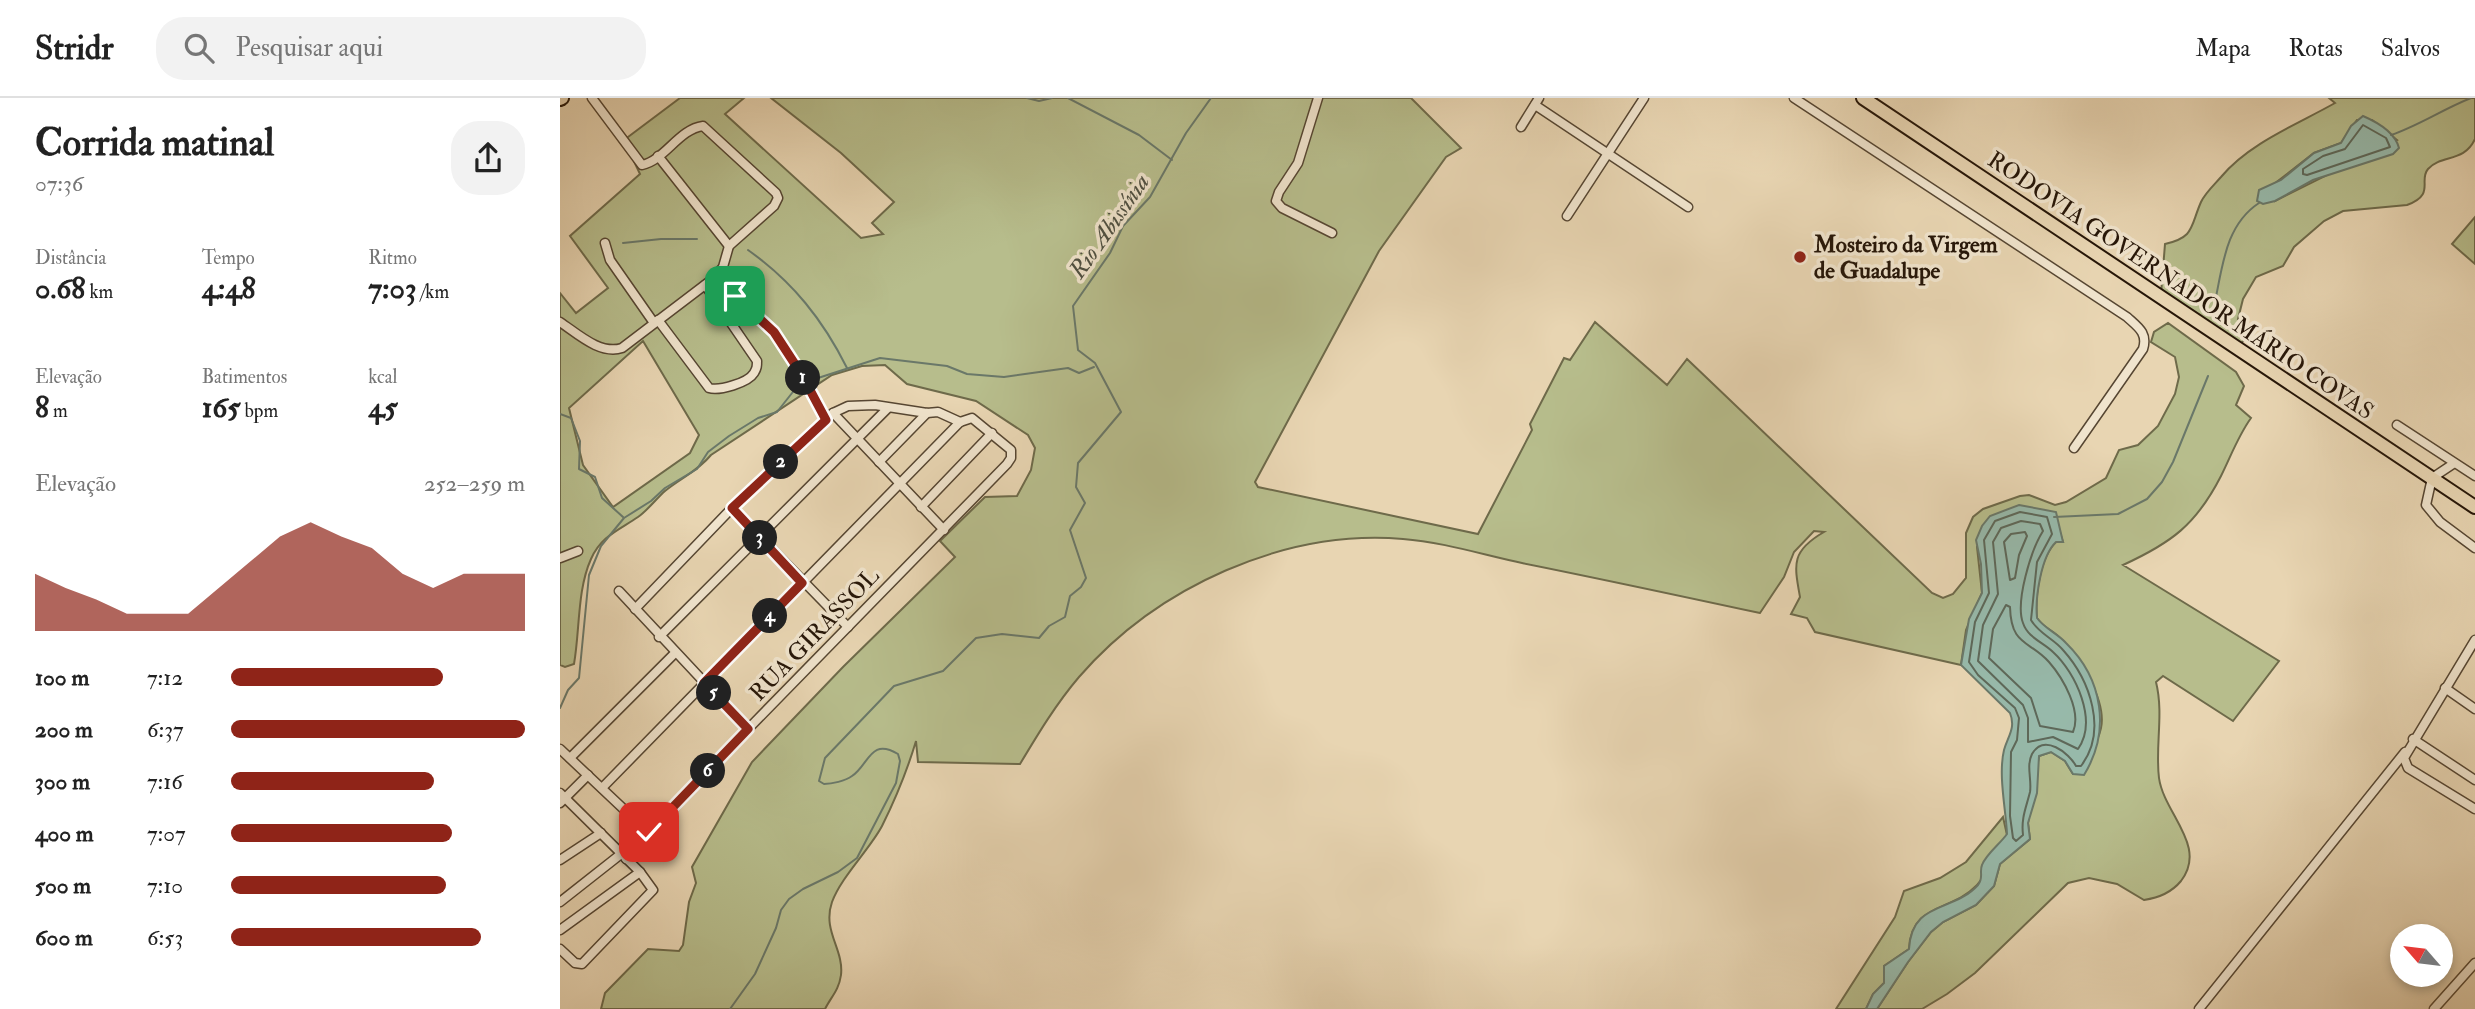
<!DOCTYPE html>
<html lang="pt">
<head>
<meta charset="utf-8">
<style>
  :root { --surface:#fff; --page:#f2f2f2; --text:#222; --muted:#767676; --line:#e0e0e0; --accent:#8f2418 }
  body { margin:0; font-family:"IM FELL Double Pica",serif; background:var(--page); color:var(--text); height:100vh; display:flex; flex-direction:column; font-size:26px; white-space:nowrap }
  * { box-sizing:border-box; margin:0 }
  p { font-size:23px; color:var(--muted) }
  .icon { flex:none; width:38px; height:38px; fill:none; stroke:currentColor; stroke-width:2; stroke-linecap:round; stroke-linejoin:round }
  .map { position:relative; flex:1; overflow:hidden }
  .sheet { display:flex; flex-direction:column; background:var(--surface); width:560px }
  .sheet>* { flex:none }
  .needle { width:46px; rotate:298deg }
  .fabs { position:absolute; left:1830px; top:826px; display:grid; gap:14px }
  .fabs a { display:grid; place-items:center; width:63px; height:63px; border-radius:50%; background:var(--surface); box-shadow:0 4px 10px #0003; font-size:35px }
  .pin { position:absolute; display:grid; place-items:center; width:60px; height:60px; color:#fff; margin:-30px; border-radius:14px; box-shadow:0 4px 10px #0006 }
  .km { position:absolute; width:35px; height:35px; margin:-18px; border-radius:50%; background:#222; color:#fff; font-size:19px; line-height:35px; text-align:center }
  .round { display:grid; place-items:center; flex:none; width:74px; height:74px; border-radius:28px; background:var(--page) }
  .overview { display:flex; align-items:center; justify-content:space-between; height:119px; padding:0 35px }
  h1 { font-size:38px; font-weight:700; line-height:52px }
  .stats { display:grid; grid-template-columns:repeat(3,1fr); gap:10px; height:119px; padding:7px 35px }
  .stats div { display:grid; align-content:center }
  .stats b { font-size:30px; font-weight:700 }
  .stats small { font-size:19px; font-weight:400 }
  .stats p { font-size:19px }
  .chart { height:196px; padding:14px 35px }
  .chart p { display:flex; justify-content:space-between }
  .chart svg { width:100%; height:126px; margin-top:7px; fill:var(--accent); opacity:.7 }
  ul { padding:0 35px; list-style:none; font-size:23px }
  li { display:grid; grid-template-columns:112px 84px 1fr; align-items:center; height:52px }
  li i { height:18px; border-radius:9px; background:var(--accent) }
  header { display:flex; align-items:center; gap:42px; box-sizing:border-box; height:98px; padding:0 35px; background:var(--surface); border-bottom:2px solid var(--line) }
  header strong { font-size:33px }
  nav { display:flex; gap:38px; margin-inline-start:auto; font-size:24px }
  .search { width:490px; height:63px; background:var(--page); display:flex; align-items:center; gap:18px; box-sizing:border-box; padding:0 24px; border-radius:28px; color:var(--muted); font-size:26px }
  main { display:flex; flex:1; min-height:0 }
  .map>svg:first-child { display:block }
  .green { fill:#b7bd8c; stroke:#6e6a4a; stroke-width:2; fill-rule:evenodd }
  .water { fill:#97b9aa; stroke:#6a7869; stroke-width:2 }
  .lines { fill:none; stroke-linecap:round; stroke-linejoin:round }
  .shore { stroke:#5e6859; stroke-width:2 }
  .stream { stroke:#6a7869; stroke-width:2 }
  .minor-casing { stroke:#564632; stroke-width:11 }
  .primary-casing { stroke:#261608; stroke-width:16 }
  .trunk-casing { stroke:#261608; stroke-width:16 }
  .minor { stroke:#f0e4cd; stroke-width:8 }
  .primary { stroke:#e8d5b2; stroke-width:12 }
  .trunk { stroke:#e8d5b2; stroke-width:12 }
  .route-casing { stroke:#fff; stroke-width:14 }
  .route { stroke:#8f2418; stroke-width:9 }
  .poi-dot { fill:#8f2418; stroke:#f0e4cd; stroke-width:2.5 }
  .labels { text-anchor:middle; stroke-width:7; stroke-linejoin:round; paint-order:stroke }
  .poi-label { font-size:23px; font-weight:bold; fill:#261608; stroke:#f0e4cd; text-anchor:start }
  .street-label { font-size:23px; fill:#261608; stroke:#f0e4cd }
  .water-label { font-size:24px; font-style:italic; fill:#4e4f41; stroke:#f0e4cd }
</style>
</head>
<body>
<header>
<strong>Stridr</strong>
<div class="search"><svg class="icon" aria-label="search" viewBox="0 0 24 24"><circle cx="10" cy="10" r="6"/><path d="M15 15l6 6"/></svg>Pesquisar aqui</div>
<nav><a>Mapa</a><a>Rotas</a><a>Salvos</a></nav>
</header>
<main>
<section class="sheet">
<div class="overview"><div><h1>Corrida matinal</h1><p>07:36</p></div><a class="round"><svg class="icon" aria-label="share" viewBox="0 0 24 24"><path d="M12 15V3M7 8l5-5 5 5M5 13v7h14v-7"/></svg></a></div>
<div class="stats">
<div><p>Distância</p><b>0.68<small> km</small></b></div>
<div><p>Tempo</p><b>4:48</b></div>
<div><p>Ritmo</p><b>7:03<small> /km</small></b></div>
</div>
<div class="stats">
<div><p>Elevação</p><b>8<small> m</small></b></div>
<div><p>Batimentos</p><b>165<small> bpm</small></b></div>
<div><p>kcal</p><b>45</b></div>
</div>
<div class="chart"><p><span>Elevação</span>252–259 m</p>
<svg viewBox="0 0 160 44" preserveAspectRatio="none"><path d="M0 44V24L10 29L20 33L30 38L40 38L50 38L60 29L70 20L80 11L90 6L100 11L110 15L120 24L130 29L140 24L150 24L160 24V44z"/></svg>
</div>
<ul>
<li><b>100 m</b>7:12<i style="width:72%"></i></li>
<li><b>200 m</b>6:37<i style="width:100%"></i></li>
<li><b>300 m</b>7:16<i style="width:69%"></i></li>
<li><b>400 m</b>7:07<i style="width:75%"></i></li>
<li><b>500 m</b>7:10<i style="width:73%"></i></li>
<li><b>600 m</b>6:53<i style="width:85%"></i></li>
</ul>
</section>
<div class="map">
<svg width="1915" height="911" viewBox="0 0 1915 911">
  <rect width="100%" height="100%" fill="#e8d5b2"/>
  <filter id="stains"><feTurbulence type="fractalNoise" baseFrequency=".00286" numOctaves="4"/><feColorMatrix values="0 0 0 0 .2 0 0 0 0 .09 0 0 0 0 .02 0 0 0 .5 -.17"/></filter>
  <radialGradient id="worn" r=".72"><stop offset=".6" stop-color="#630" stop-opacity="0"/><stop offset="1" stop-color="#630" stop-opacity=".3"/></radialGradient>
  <g class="green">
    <path d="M120,0H184L165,16L301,140L323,136L312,125L334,104L281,55L211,0H851L901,50L886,59L819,153L695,384L698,389L918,436L972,332L970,326L1004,260L1010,262L1035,224L1107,287L1127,261L1372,495L1383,500L1393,496L1406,480V435L1413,419L1423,411L1460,398L1469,397L1495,407L1506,404L1546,380L1559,352L1578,347L1598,328L1615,296L1619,279L1615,259L1591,244L1594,234L1608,225L1676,274L1684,288L1676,307L1691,320C1678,338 1671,358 1661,378C1636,427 1611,445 1563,467L1719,563L1673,623L1603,578L1596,584C1604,616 1595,648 1599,680C1604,716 1648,748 1621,783C1611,795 1598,800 1584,802L1557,786L1529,780L1508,785L1415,875L1387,896L1362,911H1317L1348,864L1371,834L1383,824L1416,807L1434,788L1440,766L1470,741L1468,725L1479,658L1491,654L1505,663L1513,676H1521C1527,661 1538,645 1541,630C1547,603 1518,555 1498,538C1490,531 1483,529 1477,520C1475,498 1480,459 1496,444H1503L1496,421L1417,449L1422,495L1406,532L1401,567L1255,534L1247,520L1231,516L1240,499C1234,466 1231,453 1264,434L1254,433L1234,454L1224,479L1200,515C1121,498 1042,481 962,465C924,457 883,444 843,441C724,431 597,489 519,579C496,606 478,636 460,666L358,664L356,643C347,673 336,700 322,728C310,751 281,779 272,804C262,833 284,851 281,877C279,892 271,899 265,911H41L45,895L88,851L119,853L123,847L129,804L136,785L132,769L192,664L283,569L395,459L380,443L425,399L457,398L471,372L475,350L468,337L416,303L347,286L325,267L302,268L272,277L151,357C138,373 121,380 105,393C96,401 88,412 78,419C59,432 41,438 31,461C17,492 20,532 14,566L5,569L0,567V195L16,215L48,190L10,138L80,76L64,42ZM83,243L139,337L130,355L53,409L23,367L9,310Z"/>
    <path d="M1769,0H1915V41C1904,65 1882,56 1868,71C1858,83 1876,96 1847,107L1783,113L1764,123L1734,149L1723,168L1696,179L1683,201L1678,221L1686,225L1689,233L1680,248L1601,196L1605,146C1635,139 1630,129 1641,104C1645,95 1654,87 1661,79C1689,45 1738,26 1775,5ZM1797,22H1812L1837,42L1715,103L1714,86L1754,55L1781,45Z"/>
    <polygon points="1915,119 1915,166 1892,146"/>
    <path d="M1443,719L1447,737C1435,751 1428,777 1416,788C1391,814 1351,805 1349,851L1324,868V885L1313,896L1306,911H1276L1335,819L1344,793L1380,780L1406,764Z"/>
  </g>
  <g class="water">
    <path d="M1803,18C1817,24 1835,34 1839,50L1833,56L1753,82L1715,103L1703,106L1697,103L1699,92L1721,82L1754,55L1781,45L1791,28Z"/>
    <path d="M1459,407L1496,414L1503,444H1496C1481,458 1475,500 1477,520C1485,531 1497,535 1506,545C1543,581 1551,633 1524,677L1513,676L1505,663L1491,654L1479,658L1477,695L1468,725L1470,741L1440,766L1434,788L1416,807L1383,824L1371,834L1348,864L1317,911H1306L1313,896L1324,885V868L1349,851C1352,802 1393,815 1418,787C1424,780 1419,774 1422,767C1426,756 1440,746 1447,736C1446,712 1438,677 1444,652C1448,638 1456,630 1450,615L1401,567L1409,521L1422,495L1421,466L1416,442L1422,428L1430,418Z"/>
  </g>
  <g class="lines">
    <g class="shore">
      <polygon points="1803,27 1826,40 1830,49 1747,77 1743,76 1743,71 1763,58 1785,51"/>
      <path d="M1460,414L1487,419L1492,436L1477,464L1471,522C1479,536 1493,540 1503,552C1530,582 1548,633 1521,668H1516C1509,655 1484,635 1472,656C1466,668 1472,682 1470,694C1466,710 1461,720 1463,737L1456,743L1453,740L1450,718L1451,654L1457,642L1459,620L1455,610L1418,577L1409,564L1415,524L1429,495L1424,442L1435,423Z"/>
      <path d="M1461,423L1480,426L1483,433C1471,452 1455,504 1463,525C1468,540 1483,544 1493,554C1516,575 1538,623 1518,651L1493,639L1468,644V620L1463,607L1418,563L1423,527L1438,496L1433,444L1441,430Z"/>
      <polygon points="1465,434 1467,438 1459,457 1455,480 1450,482 1444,444 1451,436"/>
      <path d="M1446,507L1450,509C1451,548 1469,542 1489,564C1503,580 1522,613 1513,634L1480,628L1471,600L1429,560L1433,531Z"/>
    </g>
    <g class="stream">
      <polyline points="467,0 479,3 492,0"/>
      <polyline points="508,0 579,37 612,62"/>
      <path d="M1831,37C1860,27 1883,11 1911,0"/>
      <polyline points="63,145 101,141 137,141"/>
      <path d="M188,152C233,184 263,222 287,270"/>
      <path d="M1656,199C1663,164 1667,126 1699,105"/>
      <polyline points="258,280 320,260 387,268 407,276 444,279 508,270 519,275 534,269"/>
      <polyline points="0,316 11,320 20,343 19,371 35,379 42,400 63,419"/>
      <polyline points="1494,419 1558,416 1587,401 1602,384 1613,364 1648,278"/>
      <polyline points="0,610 8,592 19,580 29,477 41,448 64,420 91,403 105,390 137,371 148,354 169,338 198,320 217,314 236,290"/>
      <path d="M170,911L195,876L216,830L221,812L229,801L243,791L278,774L297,760L336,685L340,663L338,656C310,639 309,667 292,678C285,683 272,686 264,686L259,683L265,660L334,588L383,573L416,540L442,536L479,540L489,528L505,519L510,498L521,489L526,480L510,432L525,405L516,389L518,365L561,314L535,265L518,252L513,208L550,155L563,128L590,99L626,35L651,0"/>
    </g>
    <g class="minor-casing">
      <g id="minor">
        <polyline points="758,0 738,65 719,94 716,103 722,110 772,135"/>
        <path d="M1234,0L1567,219C1578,229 1588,235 1583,251L1514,350"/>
        <polyline points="975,7 1128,109"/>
        <polyline points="961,29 979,0"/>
        <polyline points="98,58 169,148"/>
        <polyline points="1007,118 1084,0"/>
        <polyline points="45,145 50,162 94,225"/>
        <path d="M157,176C175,198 197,215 215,236C236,262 249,293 266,322"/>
        <path d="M98,222L149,290C159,293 188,285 194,275C197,270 197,268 197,263L145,187"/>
        <path d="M0,224C18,236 40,257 62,250L154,180L163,169L169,148L214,108L218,100L216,95L143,28C119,31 105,62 82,67L32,0"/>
        <polyline points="273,315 384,432"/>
        <polyline points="1837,327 1915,378"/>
        <polyline points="319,364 367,315"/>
        <polyline points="1893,366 1872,380 1866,407 1880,424 1915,450"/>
        <polyline points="361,409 432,335"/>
        <polyline points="172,410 288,529"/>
        <polyline points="0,460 18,453"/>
        <polyline points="59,493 188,631"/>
        <polyline points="75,511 172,410 273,315 288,308 315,307 367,315 378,314 400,324"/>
        <polyline points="99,539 328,310"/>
        <polyline points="1915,542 1844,660 1848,670 1915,711"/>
        <polyline points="1885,590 1915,611"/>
        <polyline points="1853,641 1915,682"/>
        <polyline points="0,651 89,735"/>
        <polyline points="10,660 115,555"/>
        <polyline points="42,690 400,324 412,320 451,352 451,360 447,366 188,631 66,761"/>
        <polyline points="0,695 80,774 93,792 22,866 15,865 0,851"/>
        <polyline points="0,705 28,677"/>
        <polyline points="0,762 41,735"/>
        <polyline points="0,804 61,756"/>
        <polyline points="0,832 80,774"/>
        <polyline points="1639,911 1845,654"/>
        <polyline points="1874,911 1915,865"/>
      </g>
    </g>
    <g class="primary-casing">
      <polyline id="primary" points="0,1 2,0"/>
    </g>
    <g class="trunk-casing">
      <polyline id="trunk" points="1303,0 1915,409"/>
    </g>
    <use href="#minor" class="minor"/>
    <use href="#primary" class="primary"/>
    <use href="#trunk" class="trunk"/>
  </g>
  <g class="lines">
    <g class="route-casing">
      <polyline id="route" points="89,734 188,631 144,585 242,485 172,410 266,322 242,277 214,234 175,198"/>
    </g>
    <use href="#route" class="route"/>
  </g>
  <circle class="poi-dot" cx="1240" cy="159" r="7"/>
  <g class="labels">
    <g class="poi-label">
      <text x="1254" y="154">Mosteiro da Virgem<tspan x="1254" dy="26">de Guadalupe</tspan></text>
    </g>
    <g class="street-label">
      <text transform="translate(1621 187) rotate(34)" y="8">RODOVIA GOVERNADOR MÁRIO COVAS</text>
      <text transform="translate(254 536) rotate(-46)" y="8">RUA GIRASSOL</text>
    </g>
    <g class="water-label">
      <text transform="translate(549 128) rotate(-55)" y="8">Rio Abissínia</text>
    </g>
  </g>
  <rect width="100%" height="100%" filter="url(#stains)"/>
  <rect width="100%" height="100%" fill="url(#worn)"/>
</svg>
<div class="fabs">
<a><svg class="needle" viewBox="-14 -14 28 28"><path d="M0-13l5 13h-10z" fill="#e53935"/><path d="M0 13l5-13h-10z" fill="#767676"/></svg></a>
</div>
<div class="pin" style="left:175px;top:198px;background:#1e9e55"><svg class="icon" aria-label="arrive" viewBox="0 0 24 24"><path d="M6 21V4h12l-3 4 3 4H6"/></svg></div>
<div class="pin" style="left:89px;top:734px;background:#d93025"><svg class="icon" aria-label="check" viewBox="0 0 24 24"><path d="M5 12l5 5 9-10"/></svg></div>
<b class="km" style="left:243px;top:280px">1</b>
<b class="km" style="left:221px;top:364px">2</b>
<b class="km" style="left:200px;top:440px">3</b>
<b class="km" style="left:210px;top:518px">4</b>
<b class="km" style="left:154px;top:595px">5</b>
<b class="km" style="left:148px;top:673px">6</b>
</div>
</main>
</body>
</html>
